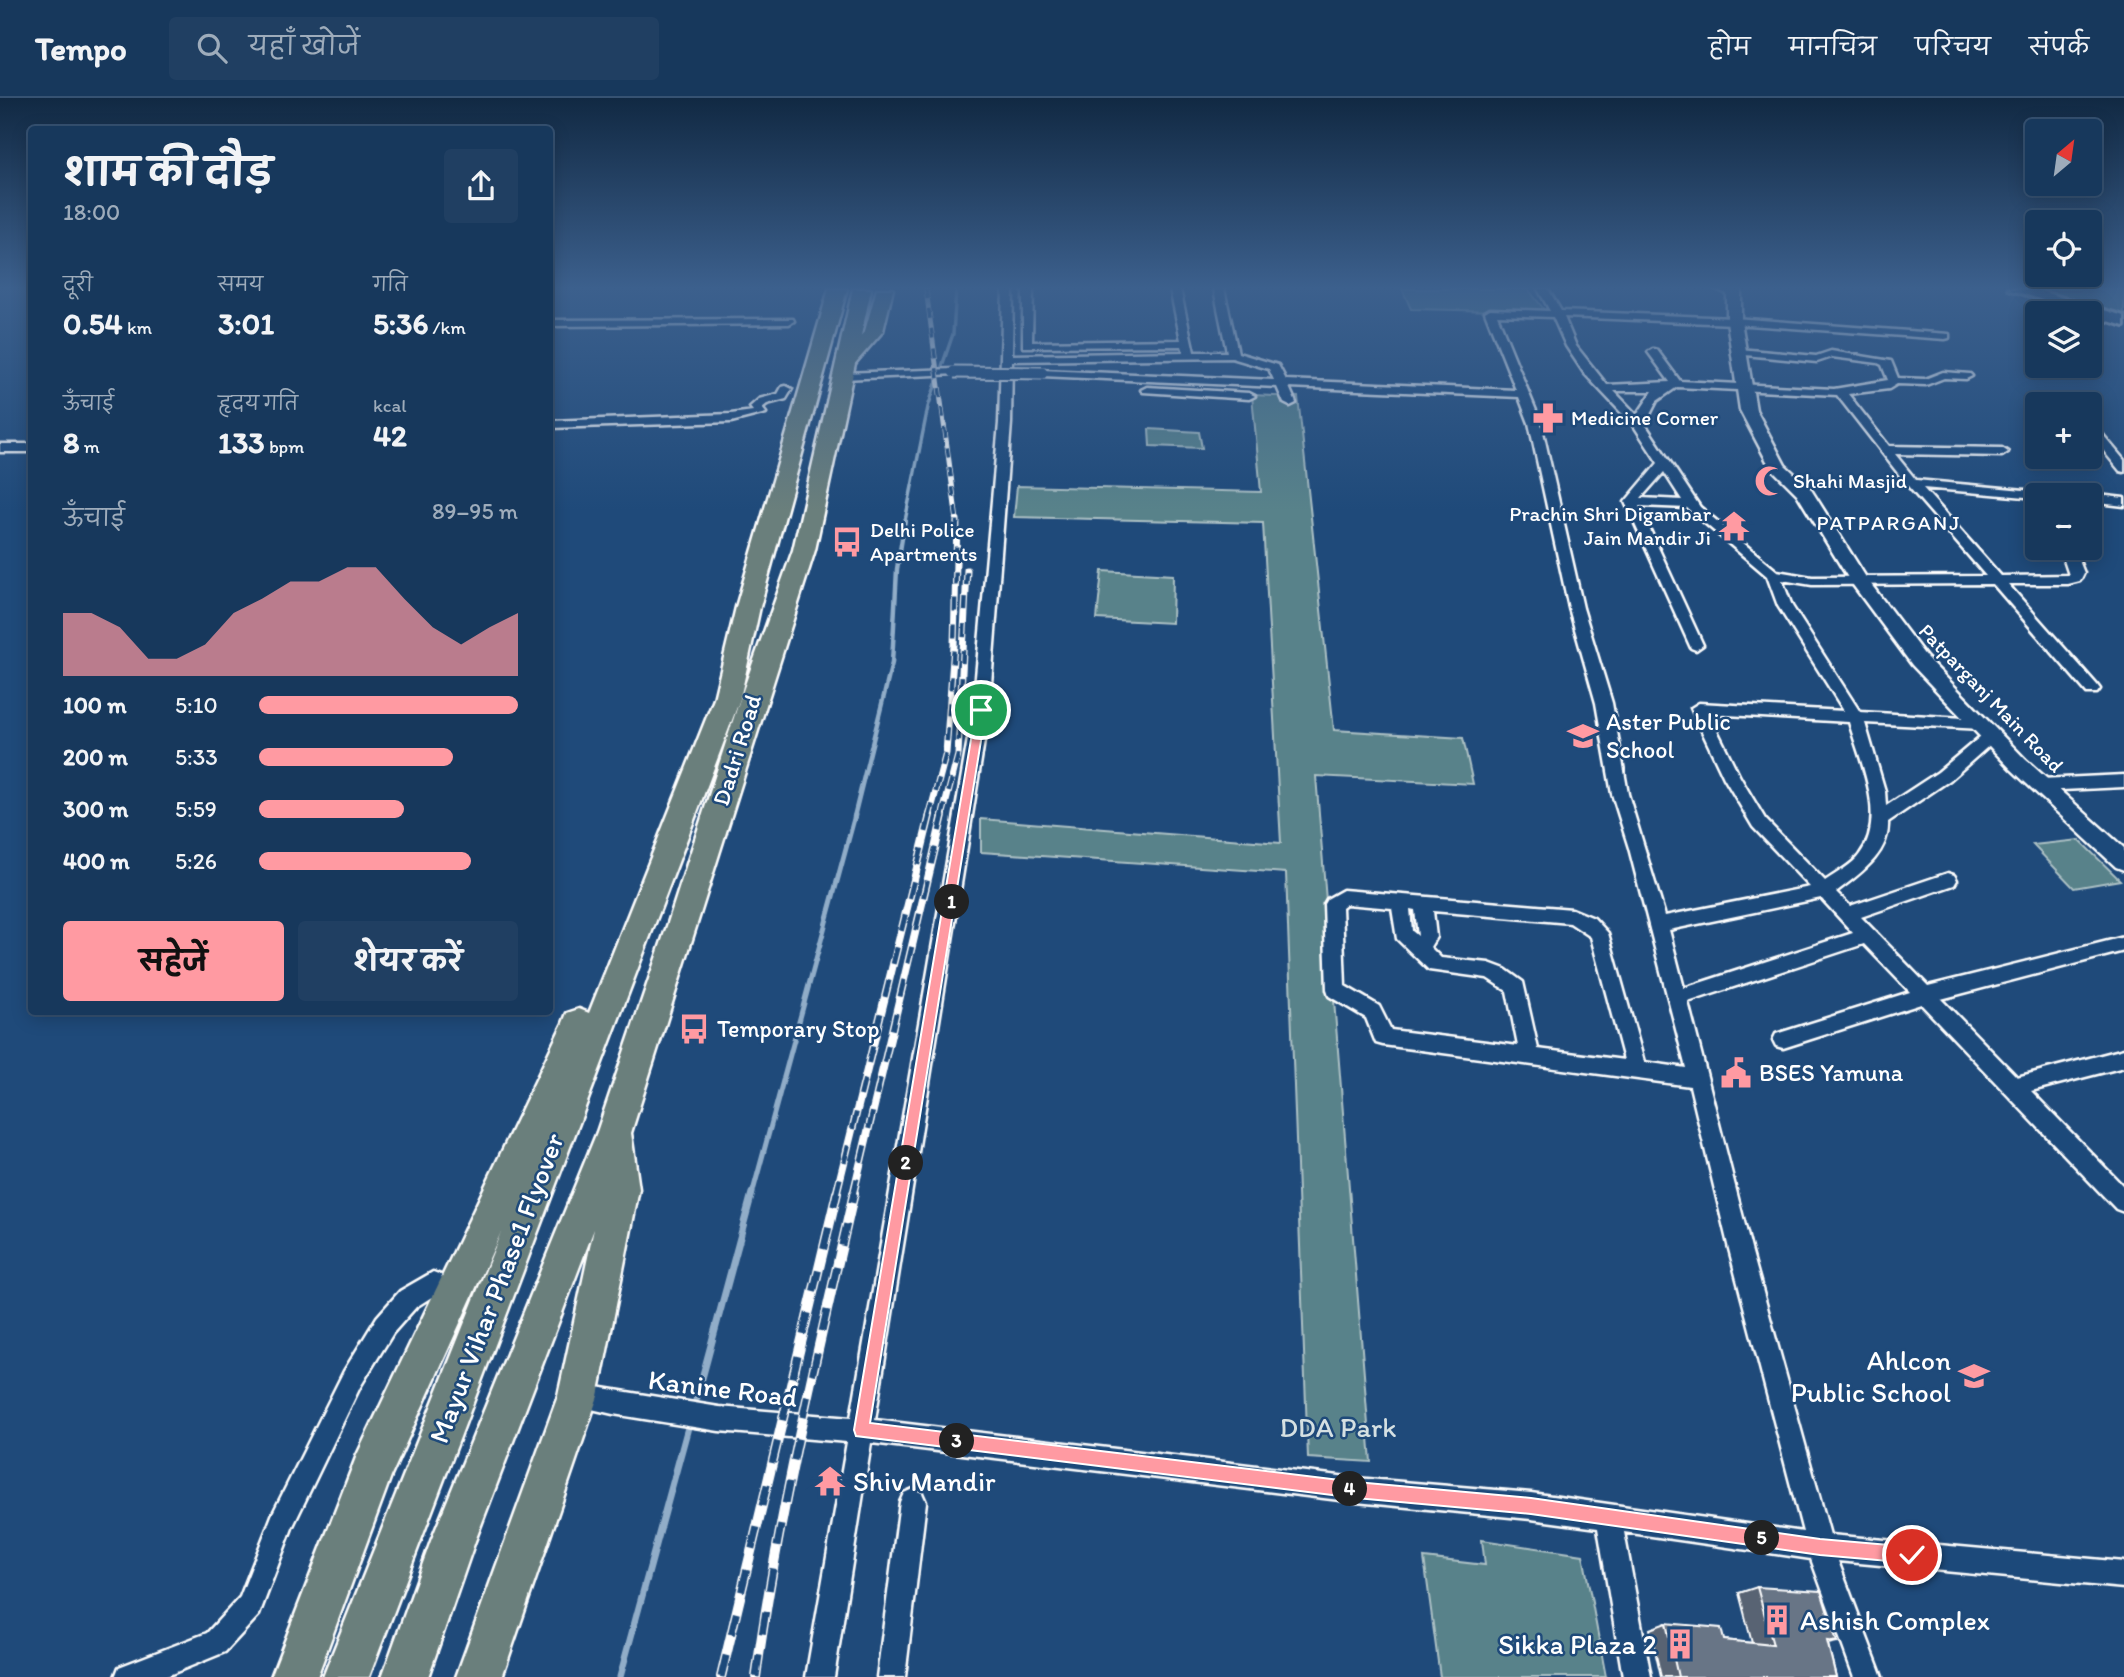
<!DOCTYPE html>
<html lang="hi">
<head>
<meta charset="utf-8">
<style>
  :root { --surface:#17385c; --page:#203f62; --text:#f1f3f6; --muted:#9eacbb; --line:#365272; --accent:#ff9aa2 }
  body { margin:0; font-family:Itim,"Playpen Sans Deva",sans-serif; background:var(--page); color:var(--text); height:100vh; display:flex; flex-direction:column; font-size:26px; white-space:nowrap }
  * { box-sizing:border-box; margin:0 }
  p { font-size:23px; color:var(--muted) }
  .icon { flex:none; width:38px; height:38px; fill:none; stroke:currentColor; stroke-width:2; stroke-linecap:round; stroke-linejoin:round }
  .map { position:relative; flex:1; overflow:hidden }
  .side { position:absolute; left:28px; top:28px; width:525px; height:889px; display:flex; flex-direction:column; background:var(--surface); border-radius:7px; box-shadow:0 4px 18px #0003,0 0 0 2px var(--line) }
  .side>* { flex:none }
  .needle { width:46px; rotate:29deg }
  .controls { position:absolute; left:2025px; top:21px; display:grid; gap:14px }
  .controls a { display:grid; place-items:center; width:77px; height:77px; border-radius:7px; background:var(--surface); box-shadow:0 4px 18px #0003,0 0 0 2px var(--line); font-size:35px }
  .pin { position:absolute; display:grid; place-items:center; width:60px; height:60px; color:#fff; margin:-30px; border:4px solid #fff; border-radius:50%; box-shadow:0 2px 7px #0007 }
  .km { position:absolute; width:35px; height:35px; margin:-18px; border-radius:50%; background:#222; color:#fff; font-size:19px; line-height:35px; text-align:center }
  .round { display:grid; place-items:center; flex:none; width:74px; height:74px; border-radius:7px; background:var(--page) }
  .summary { display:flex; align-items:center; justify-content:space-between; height:119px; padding:0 35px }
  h1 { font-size:38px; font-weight:700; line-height:52px }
  .metrics { display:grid; grid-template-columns:repeat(3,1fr); gap:10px; height:119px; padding:7px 35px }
  .metrics div { display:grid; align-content:center }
  .metrics b { font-size:30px; font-weight:700 }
  .metrics small { font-size:19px; font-weight:400 }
  .metrics p { font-size:19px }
  .chart { height:196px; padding:14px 35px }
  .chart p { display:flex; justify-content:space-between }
  .chart svg { width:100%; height:126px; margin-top:7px; fill:var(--accent); opacity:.7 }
  .button { display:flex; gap:14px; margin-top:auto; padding:14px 35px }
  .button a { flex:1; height:80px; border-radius:7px; background:var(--accent); color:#111; font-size:28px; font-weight:700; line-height:80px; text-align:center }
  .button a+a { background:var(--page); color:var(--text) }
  ul { padding:0 35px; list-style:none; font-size:23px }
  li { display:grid; grid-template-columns:112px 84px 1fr; align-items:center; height:52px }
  li i { height:18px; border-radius:9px; background:var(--accent) }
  header { display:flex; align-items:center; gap:42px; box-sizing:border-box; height:98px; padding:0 35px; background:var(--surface); border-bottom:2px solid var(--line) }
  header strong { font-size:33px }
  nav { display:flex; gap:38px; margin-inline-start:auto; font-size:24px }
  .search { width:490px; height:63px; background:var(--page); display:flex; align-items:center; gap:18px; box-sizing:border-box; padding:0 24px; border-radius:7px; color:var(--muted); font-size:26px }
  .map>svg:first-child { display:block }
  .green { fill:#58828a; stroke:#acc0c4; stroke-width:2 }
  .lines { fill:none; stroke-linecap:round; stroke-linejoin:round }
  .stream-far3 { stroke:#91adc8; stroke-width:3.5 }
  .stream-far2 { stroke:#91adc8; stroke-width:4.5 }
  .stream-far1 { stroke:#91adc8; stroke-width:5 }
  .stream { stroke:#91adc8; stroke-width:7 }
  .minor-casing { stroke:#fff; stroke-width:5 }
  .tertiary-casing { stroke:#fff; stroke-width:5 }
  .secondary-casing { stroke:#fff; stroke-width:6 }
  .primary-casing { stroke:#fff; stroke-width:5 }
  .trunk-casing { stroke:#fff; stroke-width:5 }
  .minor { fill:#1f4a7a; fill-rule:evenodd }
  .tertiary { fill:#1f4a7a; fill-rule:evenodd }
  .secondary { fill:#1f4a7a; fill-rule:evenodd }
  .primary { fill:#6b7f7c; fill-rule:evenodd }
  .trunk { fill:#6b7f7c; fill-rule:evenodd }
  .rail-far3-casing { stroke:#fff; stroke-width:5 }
  .rail-far2-casing { stroke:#fff; stroke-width:7 }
  .rail-far1-casing { stroke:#fff; stroke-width:8 }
  .rail-casing { stroke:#fff; stroke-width:10 }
  .rail-far3 { stroke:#1f4a7a; stroke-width:3.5; stroke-dasharray:10; stroke-linecap:butt }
  .rail-far2 { stroke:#1f4a7a; stroke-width:4.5; stroke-dasharray:13; stroke-linecap:butt }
  .rail-far1 { stroke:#1f4a7a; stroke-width:5; stroke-dasharray:17; stroke-linecap:butt }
  .rail { stroke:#1f4a7a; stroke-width:7; stroke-dasharray:22; stroke-linecap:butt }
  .minor-bridge-casing { stroke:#fff; stroke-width:15; stroke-linecap:butt }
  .minor-bridge { stroke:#1f4a7a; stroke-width:11 }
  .wall { fill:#596473; stroke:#fff; stroke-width:2 }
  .building { fill:#677486; stroke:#fff; stroke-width:2 }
  .route { fill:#ff9aa2; stroke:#fff; stroke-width:2 }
  .labels { text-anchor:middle; stroke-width:5; stroke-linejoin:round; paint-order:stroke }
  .far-poi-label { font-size:21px; fill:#fff; stroke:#1f4a7a; text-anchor:start }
  .far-neighbourhood-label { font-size:21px; letter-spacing:2px; fill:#fff; stroke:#1f4a7a }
  .far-street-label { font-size:21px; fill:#fff; stroke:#1f4a7a }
  .poi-label { font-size:24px; fill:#fff; stroke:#1f4a7a; text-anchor:start }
  .street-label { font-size:24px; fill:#fff; stroke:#1f4a7a }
  .near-street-label { font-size:28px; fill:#fff; stroke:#1f4a7a }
  .near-poi-label { font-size:28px; fill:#fff; stroke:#1f4a7a; text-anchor:end }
  .near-park-label { font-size:28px; fill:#d5e0e2; stroke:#1f4a7a }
</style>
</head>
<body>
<header>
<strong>Tempo</strong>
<div class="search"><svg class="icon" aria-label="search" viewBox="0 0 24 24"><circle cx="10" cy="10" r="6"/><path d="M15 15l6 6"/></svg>यहाँ खोजें</div>
<nav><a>होम</a><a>मानचित्र</a><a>परिचय</a><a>संपर्क</a></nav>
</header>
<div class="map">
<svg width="2124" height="1579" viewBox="0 0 2124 1579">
  <rect width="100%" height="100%" fill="#1f4a7a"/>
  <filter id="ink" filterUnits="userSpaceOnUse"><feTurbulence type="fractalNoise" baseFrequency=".0143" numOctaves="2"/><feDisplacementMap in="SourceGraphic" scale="14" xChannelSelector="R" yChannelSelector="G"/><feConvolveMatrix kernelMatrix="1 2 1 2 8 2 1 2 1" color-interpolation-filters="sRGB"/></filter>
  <g filter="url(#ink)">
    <g class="green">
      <polygon points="1402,191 1528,191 1546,214 1411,211"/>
      <polygon points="2030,191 2124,191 2124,219"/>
      <polygon points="1252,297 1298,299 1334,632 1463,640 1473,686 1316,678 1371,1364 1308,1360 1286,775 981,754 981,721 1281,745 1263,425 1014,419 1017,388 1261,394"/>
      <polygon points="1149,331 1199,334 1202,350 1150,348"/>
      <polygon points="1102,473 1173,477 1172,525 1097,521"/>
      <polygon points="2079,742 2120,782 2074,790 2033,747"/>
      <polygon points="1482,1442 1583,1457 1606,1579 1440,1579 1424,1460 1485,1467"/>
    </g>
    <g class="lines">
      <polyline class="stream-far3" points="905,423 928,309 953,236 956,191"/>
      <polyline class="stream-far2" points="854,719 892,565 897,471 905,422"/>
      <polyline class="stream-far1" points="752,1097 855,717"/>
      <g class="stream">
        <polyline points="694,1310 752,1095"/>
        <polyline points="620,1579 690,1322"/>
      </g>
      <g class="minor-casing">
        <g id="minor">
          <path d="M1003,191H1013L1012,257L1184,254L1182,248L1023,249V191H1033L1032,244L1181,242L1170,191H1180L1194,254H1227L1214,191H1224L1238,255L1278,267L1286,282L1516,292L1485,214L1490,211L1550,213L1538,191H1548L1561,213L1734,220L1949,236V240L1945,241L1734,226L1564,219L1576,248L1607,287L1670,284L1648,254L1653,251L1657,252L1680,283L1834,291L1888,282L1882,267L1878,265L1832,259L1817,264L1735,256L1734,254L1739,251L1816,258L1831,253L1891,263L1898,280L1925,281L1943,274L1970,276L1972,278L1966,281L1944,280L1926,287L1897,286L1889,291L1848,296L1889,348L2002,350L2008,354L2002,358L1895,356L1916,382L2046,394L2048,397H2037V400L1923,390L2001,478L2069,477L2060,450H2074L2084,475L2080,483L2068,486H2008L2097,587L2100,591L2097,595H2087L1993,486L1812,487L1782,482L1792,508L1860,614L1982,621L1990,626L1982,631L1865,625L1885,693L1886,708L1938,674L1987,633L1993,632L2001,637L1950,682L1888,724C1890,756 1859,776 1836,794L1850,808L1948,775L1954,777L1957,782L1954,787L1861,819L1928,888L2124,839V853L1941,901L2017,979L2124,951V969L2031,993L2124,1089V1114L2116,1111L1921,906L1783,950L1776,948L1773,942L1776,936L1910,894L1864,846L1688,904L1751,1151L1830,1437L2124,1464V1490L1838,1463L1882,1579H1854L1811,1461L1624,1434L1651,1579H1623L1598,1430L1531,1421L1356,1404L871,1345L834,1579H806L847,1344L719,1333L613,1316L570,1306L566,1298L570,1290L578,1286L719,1309L851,1320L973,612L999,325ZM1497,217L1553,219L1566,248L1584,275L1634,328L1658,365L1625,404L1691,550L1696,552L1703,547L1639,408L1687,410L1767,478L1778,508L1844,613L1699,605L1691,610L1724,680L1753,729L1810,789L1665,818L1628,696L1612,605L1583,510L1541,325ZM1232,260L1269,271L1274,282L1042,272L1036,275L1042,278L1277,289L1284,305L1290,308L1296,305L1289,289L1519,299L1529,325L1569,510L1596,605L1612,696L1629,750L1686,970L1644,964L1608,835L1594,820L1572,811L1343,792L1327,801L1324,806L1327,892L1329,898L1366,920L1376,945L1383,947L1690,988L1729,1151L1803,1434L1531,1395L1356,1380L875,1322L989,612L1011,325L1012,263ZM1677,289L1837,297L1908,388L1986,478L1812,479L1777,473L1700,409L1645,326L1657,303ZM1614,293H1653L1637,317ZM1664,374L1682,402L1641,400ZM1709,616L1849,624C1860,663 1887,719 1860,756C1853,767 1836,775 1825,783L1765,721L1740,679ZM1821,800L1853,835L1684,890L1669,832ZM1346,806L1392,810L1397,841L1429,872L1487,880L1507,893L1518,948L1391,932L1379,908L1345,888L1342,809ZM1410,811L1415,812L1418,838L1412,833ZM1433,813L1570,825L1591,839L1624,962L1538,951L1523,884L1505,871L1489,865L1441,860L1430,849L1436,839Z"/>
          <polygon points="1715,191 1731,191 1738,195 1733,198"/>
          <polygon points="793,221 794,223 789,226 550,228 550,222"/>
          <polygon points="954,271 960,274 958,276 842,281 836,278 842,275"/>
          <polygon points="786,288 792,291 786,301 767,306 762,310 766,315 731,324 550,330 550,323 731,316 753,313 750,309 759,301 778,296 782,289"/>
          <polygon points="1147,289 1249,295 1255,298 1249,301 1143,294 1141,292"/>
          <polygon points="2059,298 2067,298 2075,306 2063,306 2057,300"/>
          <polygon points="2090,325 2094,326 2124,362 2124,374 2120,373 2090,336"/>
          <rect x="0" y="346" width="32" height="8"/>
          <polygon points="2090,396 2124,400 2124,408 2090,404 2090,397 2086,397"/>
          <polygon points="2124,677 2124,689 2041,693 2033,687 2041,681"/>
          <polygon points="433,1174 441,1177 444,1185 441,1193 416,1209 393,1235 360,1289 292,1430 259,1517 225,1554 164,1579 115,1579 119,1569 207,1535 240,1499 273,1415 344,1273 377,1219 400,1193"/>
          <polygon points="913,1391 922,1395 926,1404 905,1579 877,1579 900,1404 904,1395"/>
        </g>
      </g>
      <g class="tertiary-casing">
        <polygon id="tertiary" points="1727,191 1741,191 1741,223 1756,312 1785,367 1810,390 1867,481 1926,559 2025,661 2124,750 2124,772 2116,769 2011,671 1912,567 1850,483 1797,396 1770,369 1740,312 1727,223"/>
      </g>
      <g class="secondary-casing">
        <polygon id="secondary" points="2008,191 2033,191 2124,218 2124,228"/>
      </g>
      <g class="primary-casing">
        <polygon id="primary" points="877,191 893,191 883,233 851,270 839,270 836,266 839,262 865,233"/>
      </g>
      <g class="trunk-casing">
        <g id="trunk">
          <polygon points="829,191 847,191 760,509 740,601 369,1579 323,1579 501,1134 391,1378 317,1579 271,1579 357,1357 563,925 567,915 579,911 589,915 714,601 736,509"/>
          <polygon points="853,191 871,191 815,452 631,1035 639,1091 598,1298 502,1579 456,1579 558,1298 594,1131 475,1443 428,1579 382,1579 431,1443 597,1034 668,825 739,604 793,452"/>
        </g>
      </g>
      <use href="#minor" class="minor"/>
      <use href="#tertiary" class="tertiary"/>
      <use href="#secondary" class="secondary"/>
      <use href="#primary" class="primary"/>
      <use href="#trunk" class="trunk"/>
      <g class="rail-far3-casing">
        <polyline id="rail-far3" points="926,191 957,423"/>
      </g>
      <g class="rail-far2-casing">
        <g id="rail-far2">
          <polyline points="929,719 946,655 954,547 957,422"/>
          <polyline points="942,719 958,657 967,472"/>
        </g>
      </g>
      <g class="rail-far1-casing">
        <g id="rail-far1">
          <polyline points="836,1097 930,717"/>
          <polyline points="853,1097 943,717"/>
        </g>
      </g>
      <g class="rail-casing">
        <g id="rail">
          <polyline points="721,1579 837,1095"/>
          <path d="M756,1579C778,1416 817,1256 854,1095"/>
        </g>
      </g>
      <use href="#rail-far3" class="rail-far3"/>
      <use href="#rail-far2" class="rail-far2"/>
      <use href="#rail-far1" class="rail-far1"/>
      <use href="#rail" class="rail"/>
      <g class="minor-bridge-casing">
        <polyline id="minor-bridge" points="954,274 1042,275"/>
      </g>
      <use href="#minor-bridge" class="minor-bridge"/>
    </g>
    <polygon class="wall" points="1757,1489 1837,1544 1828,1546 1836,1579 1661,1579 1650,1531 1666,1525 1724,1542 1752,1545 1739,1495"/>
    <polygon class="building" points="1757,1489 1821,1493 1837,1544 1827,1543 1836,1579 1678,1579 1666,1525 1721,1530 1724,1542 1773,1547"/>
  </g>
  <linearGradient id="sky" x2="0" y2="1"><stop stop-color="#112943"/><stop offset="0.46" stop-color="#3c608d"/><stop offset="1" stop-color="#3c608d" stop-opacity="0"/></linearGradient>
  <rect width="2124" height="412" fill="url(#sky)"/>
  <polygon class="route" points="981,608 986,612 870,1325 1356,1384 1531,1400 1820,1441 1912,1449 1918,1451 1918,1463 1912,1465 1820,1457 1531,1416 1356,1400 856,1338 854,1332 976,612"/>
  <defs>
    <g id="pharmacy-bare" transform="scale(2.415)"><path d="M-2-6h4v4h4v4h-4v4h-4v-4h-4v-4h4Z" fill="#ff9aa2" stroke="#1f4a7a" stroke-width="2.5" paint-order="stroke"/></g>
    <g id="mosque-bare" transform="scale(2.415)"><path d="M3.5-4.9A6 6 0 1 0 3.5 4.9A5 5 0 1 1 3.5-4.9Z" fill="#ff9aa2" stroke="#1f4a7a" stroke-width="2.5" paint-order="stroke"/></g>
    <g id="temple-bare" transform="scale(2.415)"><path d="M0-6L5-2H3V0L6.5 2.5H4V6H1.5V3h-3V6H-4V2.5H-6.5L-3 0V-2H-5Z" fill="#ff9aa2" stroke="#1f4a7a" stroke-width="2.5" paint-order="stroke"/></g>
    <g id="bus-bare" transform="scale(2.415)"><path d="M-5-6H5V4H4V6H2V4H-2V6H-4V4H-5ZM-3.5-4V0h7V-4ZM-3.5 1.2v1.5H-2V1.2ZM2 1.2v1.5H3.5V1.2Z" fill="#ff9aa2" stroke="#1f4a7a" stroke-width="2.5" paint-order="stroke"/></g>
    <g id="school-bare" transform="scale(2.415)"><path d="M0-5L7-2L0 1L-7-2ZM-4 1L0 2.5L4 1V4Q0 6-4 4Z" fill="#ff9aa2" stroke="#1f4a7a" stroke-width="2.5" paint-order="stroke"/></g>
    <g id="civic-bare" transform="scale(2.415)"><path d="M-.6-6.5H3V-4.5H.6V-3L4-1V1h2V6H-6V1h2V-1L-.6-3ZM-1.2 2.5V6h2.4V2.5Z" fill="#ff9aa2" stroke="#1f4a7a" stroke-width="2.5" paint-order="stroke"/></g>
    <g id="building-bare" transform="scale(2.415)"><path d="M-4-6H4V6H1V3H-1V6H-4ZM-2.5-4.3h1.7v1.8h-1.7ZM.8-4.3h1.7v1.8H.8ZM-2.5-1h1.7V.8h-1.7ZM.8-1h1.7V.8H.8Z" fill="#ff9aa2" stroke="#1f4a7a" stroke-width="2.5" paint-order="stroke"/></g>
  </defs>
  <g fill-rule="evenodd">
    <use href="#pharmacy-bare" x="1548" y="320"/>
    <use href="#mosque-bare" x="1770" y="383"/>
    <use href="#temple-bare" x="1734" y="428"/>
    <use href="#bus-bare" x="847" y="444"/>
    <use href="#school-bare" x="1583" y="638"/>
    <use href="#bus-bare" x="694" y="931"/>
    <use href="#civic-bare" x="1736" y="975"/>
    <use href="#school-bare" x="1974" y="1278"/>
    <use href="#temple-bare" x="830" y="1383"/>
    <use href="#building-bare" x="1777" y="1522"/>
    <use href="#building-bare" x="1680" y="1546"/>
  </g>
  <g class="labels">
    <g class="far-poi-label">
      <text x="1571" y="327">Medicine Corner</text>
      <text x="1793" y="390">Shahi Masjid</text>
      <text x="1711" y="423" text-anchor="end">Prachin Shri Digambar<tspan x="1711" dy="24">Jain Mandir Ji</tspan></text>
      <text x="870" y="439">Delhi Police<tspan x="870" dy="24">Apartments</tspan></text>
    </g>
    <g class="far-neighbourhood-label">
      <text x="1889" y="432">PATPARGANJ</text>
    </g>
    <g class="far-street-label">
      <text transform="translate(1991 600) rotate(46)" y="7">Patparganj Main Road</text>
    </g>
    <g class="poi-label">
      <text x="1606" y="632">Aster Public<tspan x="1606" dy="28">School</tspan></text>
      <text x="717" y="939">Temporary Stop</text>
      <text x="1759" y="983">BSES Yamuna</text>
    </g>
    <g class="street-label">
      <text transform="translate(737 652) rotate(-73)" y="8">Dadri Road</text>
    </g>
    <g class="near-street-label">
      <text transform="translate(496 1190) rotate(-69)" y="10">Mayur Vihar Phase1 Flyover</text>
      <text transform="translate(723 1290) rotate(7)" y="10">Kanine Road</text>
    </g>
    <g class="near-poi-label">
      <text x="1951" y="1272">Ahlcon<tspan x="1951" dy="32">Public School</tspan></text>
      <text x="853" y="1393" text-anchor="start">Shiv Mandir</text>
      <text x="1800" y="1532" text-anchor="start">Ashish Complex</text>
      <text x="1657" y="1556">Sikka Plaza 2</text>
    </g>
    <g class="near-park-label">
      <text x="1338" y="1339">DDA Park</text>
    </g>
  </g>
</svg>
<div class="controls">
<a><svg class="needle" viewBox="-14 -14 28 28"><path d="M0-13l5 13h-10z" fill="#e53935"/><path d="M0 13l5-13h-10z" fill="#9eacbb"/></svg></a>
<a><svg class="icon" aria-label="locate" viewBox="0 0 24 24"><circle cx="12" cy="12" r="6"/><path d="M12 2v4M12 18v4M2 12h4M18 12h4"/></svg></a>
<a><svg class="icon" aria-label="layers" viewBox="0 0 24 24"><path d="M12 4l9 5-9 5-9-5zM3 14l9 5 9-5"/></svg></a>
<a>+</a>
<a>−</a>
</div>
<div class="pin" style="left:981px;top:612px;background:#1e9e55"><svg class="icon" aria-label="arrive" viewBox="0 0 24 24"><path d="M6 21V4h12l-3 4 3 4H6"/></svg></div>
<div class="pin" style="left:1912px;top:1457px;background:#d93025"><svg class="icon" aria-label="check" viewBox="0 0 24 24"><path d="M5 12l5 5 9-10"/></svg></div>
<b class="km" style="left:952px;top:804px">1</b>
<b class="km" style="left:906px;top:1065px">2</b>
<b class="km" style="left:957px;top:1343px">3</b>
<b class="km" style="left:1350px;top:1391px">4</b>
<b class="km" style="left:1762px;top:1440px">5</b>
<section class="side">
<div class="summary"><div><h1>शाम की दौड़</h1><p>18:00</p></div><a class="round"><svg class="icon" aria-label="share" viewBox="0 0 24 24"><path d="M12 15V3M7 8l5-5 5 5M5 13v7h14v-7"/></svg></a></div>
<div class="metrics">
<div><p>दूरी</p><b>0.54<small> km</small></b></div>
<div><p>समय</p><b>3:01</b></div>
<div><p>गति</p><b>5:36<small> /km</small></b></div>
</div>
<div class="metrics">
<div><p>ऊँचाई</p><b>8<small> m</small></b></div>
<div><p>हृदय गति</p><b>133<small> bpm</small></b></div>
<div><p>kcal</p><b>42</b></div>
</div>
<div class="chart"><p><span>ऊँचाई</span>89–95 m</p>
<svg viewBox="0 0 160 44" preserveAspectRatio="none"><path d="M0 44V22L10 22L20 27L30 38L40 38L50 33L60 22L70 17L80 11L90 11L100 6L110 6L120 17L130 27L140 33L150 27L160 22V44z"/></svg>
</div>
<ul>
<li><b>100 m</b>5:10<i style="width:100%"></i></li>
<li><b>200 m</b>5:33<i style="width:75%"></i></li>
<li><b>300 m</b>5:59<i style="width:56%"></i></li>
<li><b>400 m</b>5:26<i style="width:82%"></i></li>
</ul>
<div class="button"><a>सहेजें</a><a>शेयर करें</a></div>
</section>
</div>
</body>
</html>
